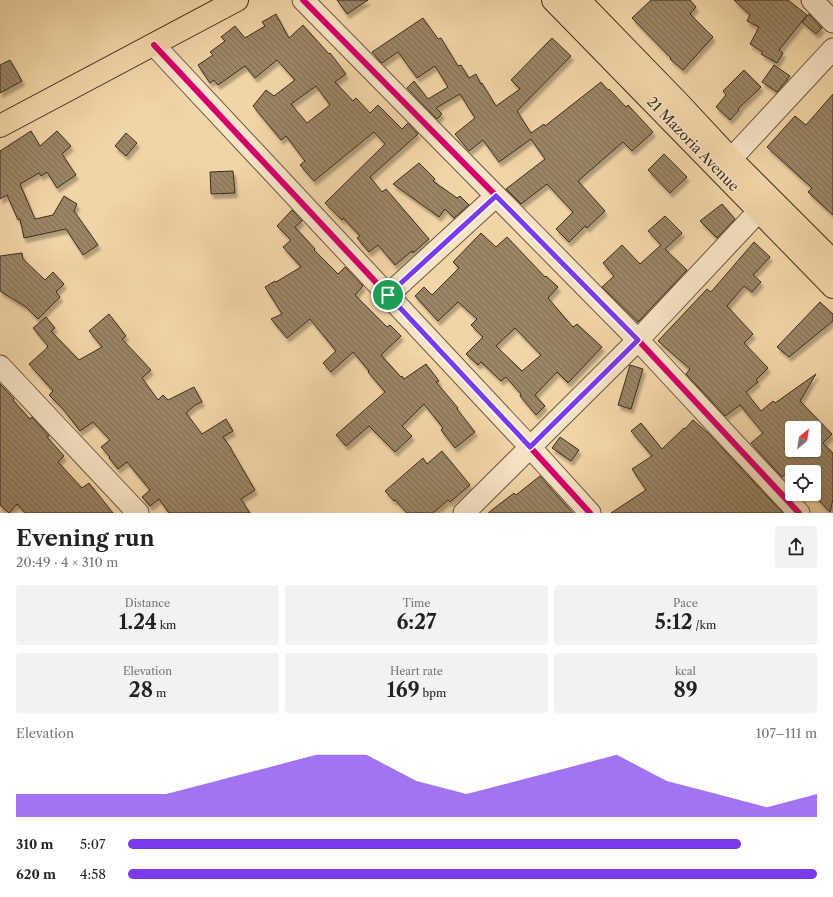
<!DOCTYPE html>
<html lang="en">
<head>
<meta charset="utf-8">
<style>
  :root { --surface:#fff; --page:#f2f2f2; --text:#222; --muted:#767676; --accent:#7c3aed }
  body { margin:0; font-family:"Libre Caslon Text",serif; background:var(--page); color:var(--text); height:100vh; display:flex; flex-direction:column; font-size:15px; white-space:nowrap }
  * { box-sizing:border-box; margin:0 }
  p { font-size:13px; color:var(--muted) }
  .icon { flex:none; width:22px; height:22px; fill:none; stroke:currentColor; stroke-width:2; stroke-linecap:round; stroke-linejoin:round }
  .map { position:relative; height:513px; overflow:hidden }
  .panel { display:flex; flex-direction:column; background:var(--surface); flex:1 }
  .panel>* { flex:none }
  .needle { width:26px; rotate:30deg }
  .buttons { position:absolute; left:785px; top:421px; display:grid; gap:8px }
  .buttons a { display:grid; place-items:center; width:36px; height:36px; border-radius:4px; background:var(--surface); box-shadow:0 1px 3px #0004; font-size:20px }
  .pin { position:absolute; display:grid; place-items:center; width:34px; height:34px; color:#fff; margin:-17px; border:2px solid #fff; border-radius:50%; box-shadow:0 1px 4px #0007 }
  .round { display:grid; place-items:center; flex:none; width:42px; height:42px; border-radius:4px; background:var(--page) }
  .head { display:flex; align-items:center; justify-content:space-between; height:68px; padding:0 16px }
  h1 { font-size:22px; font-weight:700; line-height:30px }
  .figures { display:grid; grid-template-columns:repeat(3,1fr); gap:6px; height:68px; padding:4px 16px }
  .figures div { display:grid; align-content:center; border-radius:4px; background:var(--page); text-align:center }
  .figures b { font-size:20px; font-weight:700 }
  .figures small { font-size:11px; font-weight:400 }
  .figures p { font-size:11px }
  .chart { height:112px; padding:8px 16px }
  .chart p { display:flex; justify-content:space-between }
  .chart svg { width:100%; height:72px; margin-top:4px; fill:var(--accent); opacity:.7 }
  ul { padding:0 16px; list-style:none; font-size:13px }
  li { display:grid; grid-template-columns:64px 48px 1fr; align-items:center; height:30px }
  li i { height:10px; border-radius:5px; background:var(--accent) }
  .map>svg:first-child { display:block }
  .building { fill:url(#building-back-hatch); stroke:#3b2e1e; fill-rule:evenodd; filter:url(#shadow) }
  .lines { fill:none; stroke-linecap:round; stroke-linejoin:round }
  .minor-casing { stroke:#695840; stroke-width:23 }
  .major-casing { stroke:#3b2e1e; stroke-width:24 }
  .minor { stroke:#f7e4c6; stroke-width:21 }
  .major { stroke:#f2d5a7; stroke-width:22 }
  .cycleway-casing { stroke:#f7e4c6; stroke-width:8 }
  .cycleway { stroke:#d6006c; stroke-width:6 }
  .route-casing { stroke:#fff; stroke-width:8 }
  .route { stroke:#7c3aed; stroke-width:5 }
  .labels { text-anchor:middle; stroke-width:3; stroke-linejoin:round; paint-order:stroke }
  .street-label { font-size:14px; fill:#3b2e1e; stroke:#f7e4c6 }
</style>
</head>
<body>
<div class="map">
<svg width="833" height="513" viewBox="0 0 833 513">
  <defs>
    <pattern id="building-back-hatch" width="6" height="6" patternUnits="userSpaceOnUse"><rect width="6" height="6" fill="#9a8565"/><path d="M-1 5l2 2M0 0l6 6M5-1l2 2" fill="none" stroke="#7f6d53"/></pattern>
    <filter id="shadow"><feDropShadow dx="2.5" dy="4.5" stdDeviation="1" flood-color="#0004"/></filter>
  </defs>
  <rect width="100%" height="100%" fill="#f2d5a7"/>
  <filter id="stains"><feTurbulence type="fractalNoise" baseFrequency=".005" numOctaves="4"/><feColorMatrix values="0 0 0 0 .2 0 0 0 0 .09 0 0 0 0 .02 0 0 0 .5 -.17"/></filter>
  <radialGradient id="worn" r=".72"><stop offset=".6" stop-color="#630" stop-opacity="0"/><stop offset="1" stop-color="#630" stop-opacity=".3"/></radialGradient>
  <g class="building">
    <polygon points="337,0 368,0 347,14"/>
    <polygon points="651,0 690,0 696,7 690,14 713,37 683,70 670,59 671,58 632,18"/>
    <polygon points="734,0 788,0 807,15 779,50 783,53 777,63 761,54 763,52 750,44 759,27 747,21 750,15"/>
    <path d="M276,14L289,38L303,25L329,54L330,53L346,74L335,82L353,101L356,98L370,113L378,105L402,129L408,123L418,134L370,177L382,192L386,189L429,239L413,253L412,251L395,265L378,245L369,252L357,238L360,236L343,218L342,220L325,203L385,144L374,132L314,181L300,165L305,161L286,136L281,140L253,106L266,90L274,96L295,80L277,60L255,78L245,66L218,85L214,80L210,83L198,65L213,55L210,52L225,41L221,37L235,26L245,38L265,26L262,22ZM316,86L330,105L307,123L291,104Z"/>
    <polygon points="809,14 822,28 816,34 802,22"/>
    <polygon points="423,18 438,39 441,38 458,66 461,65 469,78 476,74 481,84 482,83 496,106 520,89 511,80 552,38 571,56 517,111 531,133 544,124 545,126 601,82 608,90 609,89 626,107 628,105 653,132 632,151 623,142 578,181 605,211 587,228 585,226 569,242 556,229 573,212 547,184 521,204 506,189 545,159 531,139 499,162 483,140 469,151 455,134 475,118 460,94 436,108 442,114 437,119 407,88 414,81 428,99 448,87 435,66 417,78 398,52 382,63 372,52"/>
    <polygon points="10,60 22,81 0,93 0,65"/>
    <polygon points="774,65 790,76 777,92 762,82"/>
    <polygon points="744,70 761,87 738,109 739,110 730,120 716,107 726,95 723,91"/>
    <polygon points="833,94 833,215 808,192 812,188 767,147 795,116 806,125"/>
    <polygon points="31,131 40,146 57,131 71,146 62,154 76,175 57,188 47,172 41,176 39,173 20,184 35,219 53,215 64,196 77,204 74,211 98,245 83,255 66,229 24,238 20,219 18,220 7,195 0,199 0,151"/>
    <polygon points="126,133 137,143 126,156 115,146"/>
    <polygon points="664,154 687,177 670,193 648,170"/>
    <polygon points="419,163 435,179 433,181 457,198 460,196 469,205 454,218 445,209 439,217 393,184"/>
    <polygon points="233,171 235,193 211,194 210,172"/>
    <polygon points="722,204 735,219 717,238 700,221"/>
    <polygon points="292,210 302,221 295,227 315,249 314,250 338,274 345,267 363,286 355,295 387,327 390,325 401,336 381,355 401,377 402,376 404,379 426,364 439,381 436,382 458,408 457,409 475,432 455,448 441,430 443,428 424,404 402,426 412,436 395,452 369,426 346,446 336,435 385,392 368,372 369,371 353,352 331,372 323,363 336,351 310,319 287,338 271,319 282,314 265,287 275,281 276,282 301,267 283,247 291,240 277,226"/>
    <polygon points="665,216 682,233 665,249 687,270 638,322 602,287 614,276 603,263 622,245 640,264 661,245 648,231"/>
    <path d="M481,233L496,247L507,237L545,277L546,276L558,287L548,298L573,327L577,324L602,347L568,383L557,372L535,395L545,406L536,415L520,396L521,394L506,377L501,381L481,362L478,365L466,354L483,337L471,325L477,319L458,302L438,321L415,296L424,287L432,295L459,268L453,262ZM515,328L541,355L522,371L496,346Z"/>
    <path d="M754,242L770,257L753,275L761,282L752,292L744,286L727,306L753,334L744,343L768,368L756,380L758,382L746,392L761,411L773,401L775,403L816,374L800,401L832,434L823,443L833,453V499L830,512L813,494H814V472H792L790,469L782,477L751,443L763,433L740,405L725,416L686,374L690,369L658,341L707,289L711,292ZM792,428H814V450H792Z"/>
    <polygon points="22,253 23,259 45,280 53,272 64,284 56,292 60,297 38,319 26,307 0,291 0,256"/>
    <polygon points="820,302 833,314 833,321 789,357 777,347"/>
    <polygon points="109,314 126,336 122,339 151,370 142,378 158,400 163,395 168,400 194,387 202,402 195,405 186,413 202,434 226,419 233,431 223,437 231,448 231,449 255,490 241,499 250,513 169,513 159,499 150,506 142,497 150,490 127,462 118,469 109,458 110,457 101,447 110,440 93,422 80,431 63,409 49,395 53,391 29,364 47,348 47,347 48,346 33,328 46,317 55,328 51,331 79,360 102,347 89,331"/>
    <polygon points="630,365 643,369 631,409 618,405"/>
    <polygon points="0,384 14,399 13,400 30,419 32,417 49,436 47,437 64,456 58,462 82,488 89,483 113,513 25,513 17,504 9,513 0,505"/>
    <polygon points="693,420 708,433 783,513 611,513 646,490 632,469 652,456 631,431 641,423 662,449 684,428 685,429"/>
    <polygon points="560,437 579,450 571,461 552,448"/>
    <polygon points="442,451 470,485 450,502 448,500 433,513 407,513 395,500 394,501 385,491 423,458 427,464"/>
    <polygon points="540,476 573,513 488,513 514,493 516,495"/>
  </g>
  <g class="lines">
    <g class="minor-casing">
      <g id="minor">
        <polyline points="303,0 638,340 799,513"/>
        <polyline points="812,0 833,22"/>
        <polyline points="154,45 530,447 590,513"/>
        <polyline points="731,159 833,49"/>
        <polyline points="388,295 496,196"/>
        <polyline points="0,366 138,513"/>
        <polyline points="464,513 638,340 770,199"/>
      </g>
    </g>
    <g class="major-casing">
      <g id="major">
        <polyline points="553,0 833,287"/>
        <polyline points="579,0 678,102 731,159 833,261"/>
        <polyline points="0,126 237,0"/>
      </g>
    </g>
    <use href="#minor" class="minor"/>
    <use href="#major" class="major"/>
    <g class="cycleway-casing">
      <g id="cycleway">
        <polyline points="303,0 638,340 799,513"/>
        <polyline points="154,45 530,447 590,513"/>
      </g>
    </g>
    <use href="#cycleway" class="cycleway"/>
  </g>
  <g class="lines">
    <g class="route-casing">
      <polygon id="route" points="496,196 638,340 530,447 388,295"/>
    </g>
    <use href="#route" class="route"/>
  </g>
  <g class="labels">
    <g class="street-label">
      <text transform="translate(693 144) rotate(46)" y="5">21 Mazoria Avenue</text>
    </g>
  </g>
  <rect width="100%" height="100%" filter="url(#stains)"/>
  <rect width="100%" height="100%" fill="url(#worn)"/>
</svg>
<div class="buttons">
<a><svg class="needle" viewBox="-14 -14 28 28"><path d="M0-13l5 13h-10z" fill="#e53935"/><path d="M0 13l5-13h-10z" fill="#767676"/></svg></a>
<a><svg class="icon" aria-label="locate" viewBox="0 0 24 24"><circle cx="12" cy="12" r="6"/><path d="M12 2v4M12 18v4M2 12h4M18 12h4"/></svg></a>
</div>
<div class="pin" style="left:388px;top:295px;background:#1e9e55"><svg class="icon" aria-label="arrive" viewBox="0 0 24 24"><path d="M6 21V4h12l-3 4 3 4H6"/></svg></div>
</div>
<section class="panel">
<div class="head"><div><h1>Evening run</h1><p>20:49 · 4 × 310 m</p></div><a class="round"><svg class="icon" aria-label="share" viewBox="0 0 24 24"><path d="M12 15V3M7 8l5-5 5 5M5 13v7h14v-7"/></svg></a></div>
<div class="figures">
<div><p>Distance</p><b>1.24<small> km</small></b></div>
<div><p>Time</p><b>6:27</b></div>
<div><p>Pace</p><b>5:12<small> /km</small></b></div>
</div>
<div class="figures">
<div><p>Elevation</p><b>28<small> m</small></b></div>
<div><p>Heart rate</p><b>169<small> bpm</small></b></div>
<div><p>kcal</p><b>89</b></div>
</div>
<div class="chart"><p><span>Elevation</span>107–111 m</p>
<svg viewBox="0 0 160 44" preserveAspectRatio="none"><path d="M0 44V30L10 30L20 30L30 30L40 22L50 14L60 6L70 6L80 22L90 30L100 22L110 14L120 6L130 22L140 30L150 38L160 30V44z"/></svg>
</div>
<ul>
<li><b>310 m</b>5:07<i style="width:89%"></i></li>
<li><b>620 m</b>4:58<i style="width:100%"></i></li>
</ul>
</section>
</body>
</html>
